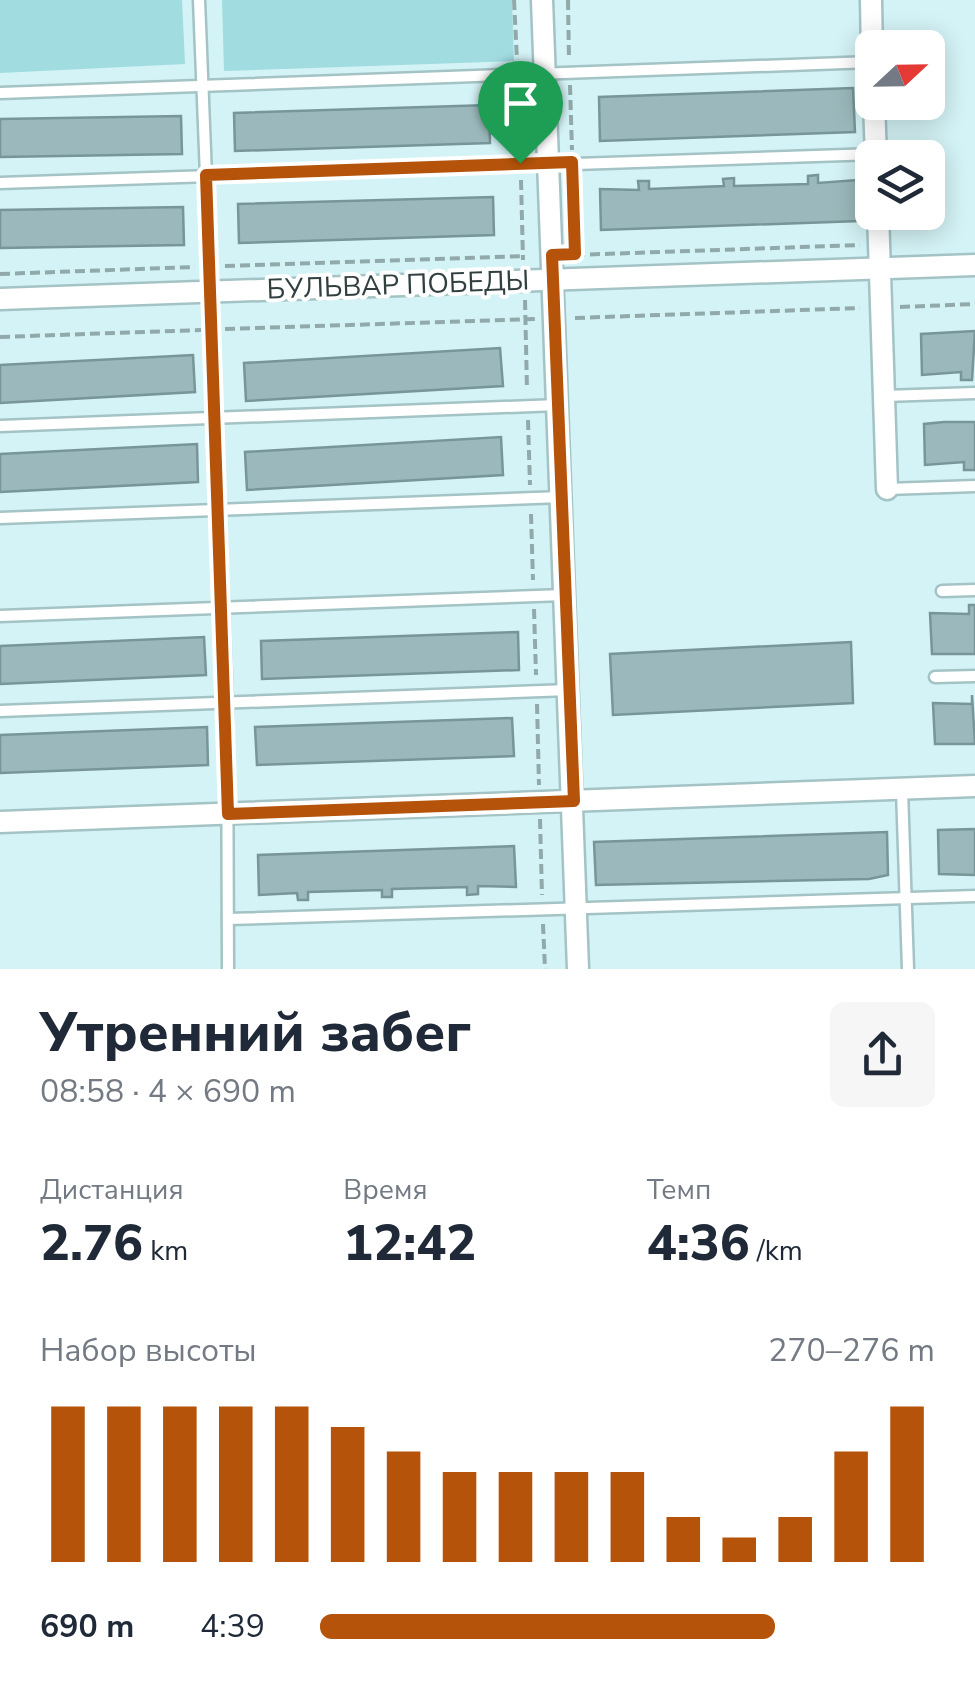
<!DOCTYPE html>
<html lang="ru">
<head>
<meta charset="utf-8">
<style>
  :root { --surface:#fff; --page:#f6f6f7; --text:#1f2937; --muted:#747a83; --accent:#b45309 }
  body { margin:0; font-family:"Nunito Sans",sans-serif; background:var(--page); color:var(--text); height:100vh; display:flex; flex-direction:column; font-size:38px; white-space:nowrap }
  * { box-sizing:border-box; margin:0 }
  p { font-size:32px; color:var(--muted) }
  .icon { flex:none; width:55px; height:55px; fill:none; stroke:currentColor; stroke-width:2; stroke-linecap:round; stroke-linejoin:round }
  .map { position:relative; height:969px; overflow:hidden }
  .details { display:flex; flex-direction:column; background:var(--surface); flex:1 }
  .details>* { flex:none }
  .needle { width:65px; rotate:68deg }
  .tools { position:absolute; left:855px; top:30px; display:grid; gap:20px }
  .tools a { display:grid; place-items:center; width:90px; height:90px; border-radius:15px; background:var(--surface); box-shadow:0 5px 25px #0003; font-size:50px }
  .pin { position:absolute; display:grid; place-items:center; width:85px; height:85px; color:#fff; margin:-102px -42px; border-radius:50% 50% 50% 0; rotate:-45deg; box-shadow:0 0 10px #0007 }
  .pin .icon { rotate:45deg }
  .round { display:grid; place-items:center; flex:none; width:105px; height:105px; border-radius:15px; background:var(--page) }
  .summary { display:flex; align-items:center; justify-content:space-between; height:170px; padding:0 40px }
  h1 { font-size:55px; font-weight:800; line-height:75px }
  .metrics { display:grid; grid-template-columns:repeat(3,1fr); gap:15px; height:170px; padding:10px 40px }
  .metrics div { display:grid; align-content:center }
  .metrics b { font-size:50px; font-weight:800 }
  .metrics small { font-size:28px; font-weight:400 }
  .metrics p { font-size:28px }
  .chart { height:280px; padding:20px 40px }
  .chart p { display:flex; justify-content:space-between }
  .chart svg { width:100%; height:180px; margin-top:10px; stroke:var(--accent); stroke-width:6 }
  ul { padding:0 40px; list-style:none; font-size:32px }
  li { display:grid; grid-template-columns:160px 120px 1fr; align-items:center; height:75px }
  li i { height:25px; border-radius:12px; background:var(--accent) }
  .map>svg:first-child { display:block }
  .green { fill:#a1dce1 }
  .building { fill:#9bb9bc; stroke:#789598; stroke-width:2.5 }
  .lines { fill:none; stroke-linecap:round; stroke-linejoin:round }
  .service-casing { stroke:#a4c3c5; stroke-width:15 }
  .minor-casing { stroke:#a4c3c5; stroke-width:25 }
  .path { stroke:#92a9ab; stroke-width:4; stroke-dasharray:10 5; stroke-linecap:butt }
  .service { stroke:#fff; stroke-width:10 }
  .minor { stroke:#fff; stroke-width:20 }
  .route-casing { stroke:#fff; stroke-width:20 }
  .route { stroke:#b45309; stroke-width:12 }
  .labels { text-anchor:middle; stroke-width:8; stroke-linejoin:round; paint-order:stroke }
  .street-label { font-size:28px; fill:#323f40; stroke:#fff }
</style>
</head>
<body>
<div class="map">
<svg width="975" height="969" viewBox="0 0 975 969">
  <rect width="100%" height="100%" fill="#d4f3f6"/>
  <g class="green">
    <polygon points="0,0 182,0 185,64 0,73"/>
    <polygon points="222,0 512,0 514,61 224,71"/>
  </g>
  <g class="building">
    <polygon points="853,88 855,132 600,141 599,97"/>
    <polygon points="489,105 490,143 235,151 234,113"/>
    <polygon points="181,116 182,154 0,157 0,119"/>
    <polygon points="818,175 818,183 857,180 859,221 601,230 600,189 639,190 638,181 649,181 649,189 724,186 723,179 734,178 734,186 808,184 808,176"/>
    <polygon points="493,197 494,235 239,243 238,204"/>
    <polygon points="183,207 184,245 0,248 0,210"/>
    <polygon points="975,331 972,380 961,380 961,372 922,375 921,334"/>
    <polygon points="500,348 503,386 246,401 244,363"/>
    <polygon points="193,355 195,392 0,403 0,365"/>
    <polygon points="944,422 975,422 975,470 964,470 964,462 925,465 924,424"/>
    <polygon points="501,437 503,475 247,490 245,452"/>
    <polygon points="197,444 198,482 0,492 0,454"/>
    <polygon points="969,605 975,605 975,654 932,654 930,613 969,614"/>
    <polygon points="518,632 519,670 262,679 261,641"/>
    <polygon points="204,637 206,675 0,684 0,646"/>
    <polygon points="851,642 853,703 613,715 610,654"/>
    <polygon points="972,695 975,744 935,744 933,703 972,704"/>
    <polygon points="512,718 514,756 257,765 255,727"/>
    <polygon points="207,727 208,765 0,773 0,735"/>
    <polygon points="975,829 975,875 939,874 938,830"/>
    <polygon points="887,832 888,875 869,879 596,885 594,842"/>
    <polygon points="514,846 516,887 478,886 478,894 467,895 467,887 392,889 392,897 382,897 382,890 308,892 308,900 298,900 297,893 259,895 258,855"/>
  </g>
  <g class="lines">
    <g class="service-casing">
      <g id="service">
        <polyline points="199,0 227,702 228,969"/>
        <polyline points="0,93 872,62"/>
        <polyline points="0,183 876,154"/>
        <polyline points="884,396 975,393"/>
        <polyline points="0,426 558,405"/>
        <polyline points="887,489 975,486"/>
        <polyline points="0,518 562,497"/>
        <polyline points="942,591 975,590"/>
        <polyline points="0,616 564,595"/>
        <polyline points="935,677 975,676"/>
        <polyline points="0,711 569,690"/>
        <polyline points="902,790 908,969"/>
        <polyline points="228,919 975,896"/>
      </g>
    </g>
    <g class="minor-casing">
      <g id="minor">
        <polyline points="542,0 578,969"/>
        <polyline points="871,0 872,54"/>
        <polyline points="874,102 876,158"/>
        <polyline points="878,212 887,489"/>
        <polyline points="0,299 975,265"/>
        <polyline points="0,822 975,786"/>
      </g>
    </g>
    <g class="path">
      <polyline points="514,0 517,60"/>
      <polyline points="568,0 569,60"/>
      <polyline points="570,85 572,150"/>
      <polyline points="518,90 520,150"/>
      <polyline points="521,180 523,260"/>
      <polyline points="570,255 575,255 573,180"/>
      <polyline points="575,255 860,245"/>
      <polyline points="225,266 525,256"/>
      <polyline points="0,274 195,267"/>
      <polyline points="525,300 527,390"/>
      <polyline points="900,307 975,304"/>
      <polyline points="575,318 860,308"/>
      <polyline points="225,329 535,319"/>
      <polyline points="0,337 201,330"/>
      <polyline points="528,420 530,485"/>
      <polyline points="531,514 533,580"/>
      <polyline points="534,609 536,675"/>
      <polyline points="537,704 539,785"/>
      <polyline points="540,819 542,895"/>
      <polyline points="543,924 545,969"/>
    </g>
    <use href="#service" class="service"/>
    <use href="#minor" class="minor"/>
  </g>
  <g class="lines">
    <g class="route-casing">
      <polygon id="route" points="572,162 575,254 552,255 574,801 228,814 206,175"/>
    </g>
    <use href="#route" class="route"/>
  </g>
  <g class="labels">
    <g class="street-label">
      <text transform="translate(398 284) rotate(-2)" y="10">БУЛЬВАР ПОБЕДЫ</text>
    </g>
  </g>
</svg>
<div class="tools">
<a><svg class="needle" viewBox="-14 -14 28 28"><path d="M0-13l5 13h-10z" fill="#e53935"/><path d="M0 13l5-13h-10z" fill="#747a83"/></svg></a>
<a><svg class="icon" aria-label="layers" viewBox="0 0 24 24"><path d="M12 4l9 5-9 5-9-5zM3 14l9 5 9-5"/></svg></a>
</div>
<div class="pin" style="left:520px;top:163px;background:#1e9e55"><svg class="icon" aria-label="arrive" viewBox="0 0 24 24"><path d="M6 21V4h12l-3 4 3 4H6"/></svg></div>
</div>
<section class="details">
<div class="summary"><div><h1>Утренний забег</h1><p>08:58 · 4 × 690 m</p></div><a class="round"><svg class="icon" aria-label="share" viewBox="0 0 24 24"><path d="M12 15V3M7 8l5-5 5 5M5 13v7h14v-7"/></svg></a></div>
<div class="metrics">
<div><p>Дистанция</p><b>2.76<small> km</small></b></div>
<div><p>Время</p><b>12:42</b></div>
<div><p>Темп</p><b>4:36<small> /km</small></b></div>
</div>
<div class="chart"><p><span>Набор высоты</span>270–276 m</p>
<svg viewBox="0 0 160 44" preserveAspectRatio="none"><path d="M5 44V6M15 44V6M25 44V6M35 44V6M45 44V6M55 44V11M65 44V17M75 44V22M85 44V22M95 44V22M105 44V22M115 44V33M125 44V38M135 44V33M145 44V17M155 44V6"/></svg>
</div>
<ul>
<li><b>690 m</b>4:39<i style="width:74%"></i></li>
</ul>
</section>
</body>
</html>
